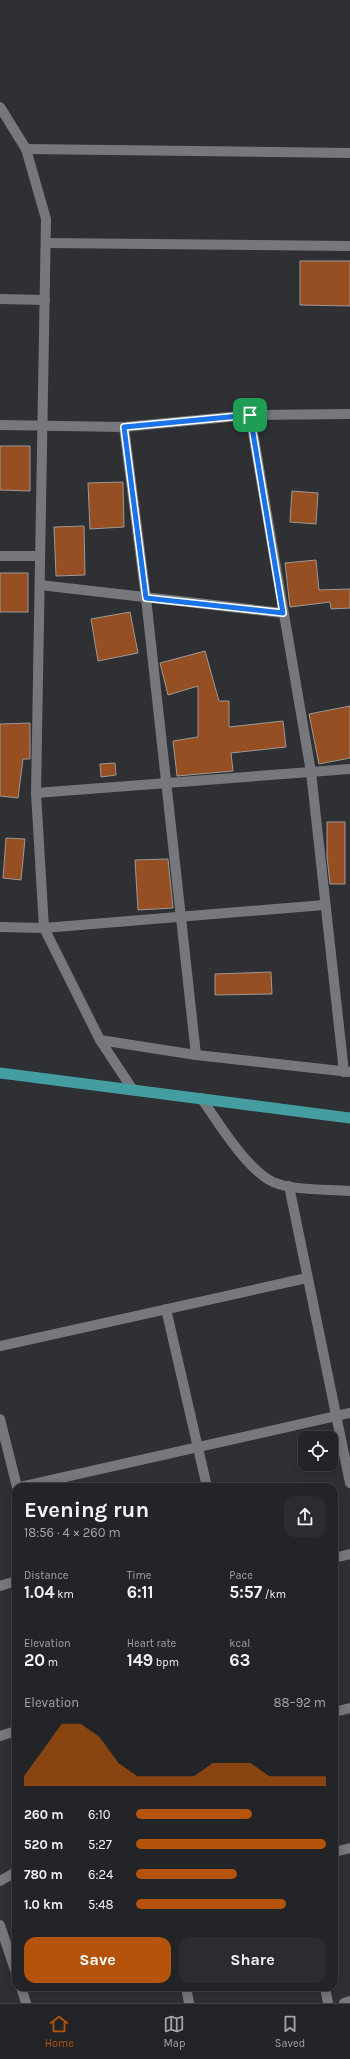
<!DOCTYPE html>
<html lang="en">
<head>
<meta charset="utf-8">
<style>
  :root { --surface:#222427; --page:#2a2c2f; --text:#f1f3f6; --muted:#a2a4a7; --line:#3f4144; --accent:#b45309 }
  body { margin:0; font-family:Karla,sans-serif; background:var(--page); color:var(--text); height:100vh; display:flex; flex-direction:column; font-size:15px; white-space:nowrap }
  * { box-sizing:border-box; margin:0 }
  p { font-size:13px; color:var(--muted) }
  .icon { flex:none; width:22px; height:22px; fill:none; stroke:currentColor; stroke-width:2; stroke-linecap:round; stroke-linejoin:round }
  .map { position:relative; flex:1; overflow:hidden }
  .sheet { position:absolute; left:12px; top:1483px; width:326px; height:508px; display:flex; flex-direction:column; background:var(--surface); border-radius:12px; box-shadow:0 2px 10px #0003,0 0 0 1px var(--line) }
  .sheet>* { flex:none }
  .buttons { position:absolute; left:298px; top:1431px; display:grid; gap:8px }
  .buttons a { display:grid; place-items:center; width:40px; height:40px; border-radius:8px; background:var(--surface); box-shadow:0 2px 10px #0003,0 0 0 1px var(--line); font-size:20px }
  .pin { position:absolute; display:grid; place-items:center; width:34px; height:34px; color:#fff; margin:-17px; border-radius:8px; box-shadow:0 2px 6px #0006 }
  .round { display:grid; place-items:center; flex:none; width:42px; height:42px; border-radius:12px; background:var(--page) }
  .summary { display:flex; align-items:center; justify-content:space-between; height:68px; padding:0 12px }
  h1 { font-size:22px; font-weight:700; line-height:30px }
  .metrics { display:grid; grid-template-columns:repeat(3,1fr); gap:6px; height:68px; padding:4px 12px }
  .metrics div { display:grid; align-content:center }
  .metrics b { font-size:17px; font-weight:700 }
  .metrics small { font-size:11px; font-weight:400 }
  .metrics p { font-size:11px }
  .chart { height:112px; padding:8px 12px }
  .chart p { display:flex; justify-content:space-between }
  .chart svg { width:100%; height:72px; margin-top:4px; fill:var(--accent); opacity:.7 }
  .cta { display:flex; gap:8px; margin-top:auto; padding:8px 12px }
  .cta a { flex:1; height:46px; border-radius:12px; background:var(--accent); color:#fff; font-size:16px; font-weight:700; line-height:46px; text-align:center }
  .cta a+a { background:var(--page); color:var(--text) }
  ul { padding:0 12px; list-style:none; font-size:13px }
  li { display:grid; grid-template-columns:64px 48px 1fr; align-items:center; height:30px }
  li i { height:10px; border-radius:5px; background:var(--accent) }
  .dock { display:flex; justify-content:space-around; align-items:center; height:56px; border-top:1px solid var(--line); background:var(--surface); font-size:11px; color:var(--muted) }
  .dock a { display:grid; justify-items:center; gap:2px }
  .dock .on { color:var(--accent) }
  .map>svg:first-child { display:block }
  .building { fill:#964f23; stroke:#9e9896 }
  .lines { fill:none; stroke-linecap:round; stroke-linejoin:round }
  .minor { stroke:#76787d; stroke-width:10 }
  .trunk { stroke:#449da0; stroke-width:11 }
  .route-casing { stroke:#fff; stroke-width:8 }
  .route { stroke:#1a73e8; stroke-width:5 }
</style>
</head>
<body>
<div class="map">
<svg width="350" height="2003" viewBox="0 0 350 2003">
  <rect width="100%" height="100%" fill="#2e3034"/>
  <g class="building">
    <polygon points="300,261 350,261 350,306 300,305"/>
    <polygon points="0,446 30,446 30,491 0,490"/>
    <polygon points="123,482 124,527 90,529 88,483"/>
    <polygon points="292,491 318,493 316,524 290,522"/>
    <polygon points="84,526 85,575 56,576 54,527"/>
    <polygon points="316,560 319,590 350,589 350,608 331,609 330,602 290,607 285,563"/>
    <rect x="0" y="573" width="28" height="39"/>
    <polygon points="130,612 138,653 98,661 91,619"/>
    <polygon points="205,651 219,701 229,701 229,727 283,721 286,747 231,753 233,771 177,776 173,741 198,737 198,686 168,695 160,663"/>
    <polygon points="350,706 350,758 319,764 309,714"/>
    <polygon points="30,723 30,759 23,759 18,798 0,796 0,724"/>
    <polygon points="115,763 116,775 101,777 100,764"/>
    <polygon points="327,822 345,822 345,884 330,884 327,857"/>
    <polygon points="6,838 25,839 21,880 3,878"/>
    <polygon points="168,859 173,908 138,910 135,860"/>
    <polygon points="271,972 272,994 215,995 215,974"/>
  </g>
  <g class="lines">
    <g class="minor">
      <polyline points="0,107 26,149 46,219 36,793 44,928 100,1040 133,1090"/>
      <polyline points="26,149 350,153"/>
      <polyline points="46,243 350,246"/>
      <polyline points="0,299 45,300"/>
      <polyline points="250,415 311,772 344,1072"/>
      <polyline points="0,425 124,427 250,415 350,414"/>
      <polyline points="124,427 146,598 196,1055"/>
      <polyline points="0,556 40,556"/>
      <polyline points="40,585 283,613"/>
      <polyline points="36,793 350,769"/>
      <polyline points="0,927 44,928 324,905"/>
      <polyline points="100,1040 196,1055 350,1072"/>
      <path d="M201,1098C219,1123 246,1169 273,1182C294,1191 328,1189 350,1191"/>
      <polyline points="289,1186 350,1483"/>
      <polyline points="166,1309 207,1487"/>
      <polyline points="0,1346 307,1278"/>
      <polyline points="0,1419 17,1487"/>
      <polyline points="20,1487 350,1413"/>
      <polyline points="334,1558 350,1554"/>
      <polyline points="0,1586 16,1581"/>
      <polyline points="334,1712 350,1708"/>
      <polyline points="0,1736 16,1731"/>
      <polyline points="334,1852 350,1848"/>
      <polyline points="0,1881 16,1872"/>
      <polyline points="0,1925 16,1973"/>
      <polyline points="21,1987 26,2003"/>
      <polyline points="186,1987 189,2003"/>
      <polyline points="325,1987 328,2003"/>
      <polyline points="344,2003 350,2001"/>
    </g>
    <polyline class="trunk" points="0,1073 350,1118"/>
  </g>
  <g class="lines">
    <g class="route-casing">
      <polygon id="route" points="250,415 283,613 146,598 124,427"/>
    </g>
    <use href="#route" class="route"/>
  </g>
</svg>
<div class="buttons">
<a><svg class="icon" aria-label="locate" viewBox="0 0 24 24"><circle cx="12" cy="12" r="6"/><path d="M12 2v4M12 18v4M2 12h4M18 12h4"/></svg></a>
</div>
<div class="pin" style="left:250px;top:415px;background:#1e9e55"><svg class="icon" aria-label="arrive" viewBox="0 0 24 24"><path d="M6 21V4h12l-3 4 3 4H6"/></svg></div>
<section class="sheet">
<div class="summary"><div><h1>Evening run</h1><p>18:56 · 4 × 260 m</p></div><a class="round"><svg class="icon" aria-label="share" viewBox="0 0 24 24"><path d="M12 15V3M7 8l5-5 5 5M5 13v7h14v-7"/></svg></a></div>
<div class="metrics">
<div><p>Distance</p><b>1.04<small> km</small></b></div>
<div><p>Time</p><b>6:11</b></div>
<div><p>Pace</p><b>5:57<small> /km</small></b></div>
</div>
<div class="metrics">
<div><p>Elevation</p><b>20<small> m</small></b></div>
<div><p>Heart rate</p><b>149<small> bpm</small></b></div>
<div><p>kcal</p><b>63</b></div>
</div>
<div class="chart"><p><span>Elevation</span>88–92 m</p>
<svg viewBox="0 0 160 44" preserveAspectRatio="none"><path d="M0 44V38L10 22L20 6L30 6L40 14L50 30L60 38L70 38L80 38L90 38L100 30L110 30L120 30L130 38L140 38L150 38L160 38V44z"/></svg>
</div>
<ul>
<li><b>260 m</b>6:10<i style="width:61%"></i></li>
<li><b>520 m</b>5:27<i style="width:100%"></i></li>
<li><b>780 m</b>6:24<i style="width:53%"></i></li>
<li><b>1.0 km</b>5:48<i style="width:79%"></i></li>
</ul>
<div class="cta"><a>Save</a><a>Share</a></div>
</section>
</div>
<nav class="dock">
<a class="on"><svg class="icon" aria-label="home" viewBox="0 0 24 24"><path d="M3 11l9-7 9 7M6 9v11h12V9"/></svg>Home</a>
<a><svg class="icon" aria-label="map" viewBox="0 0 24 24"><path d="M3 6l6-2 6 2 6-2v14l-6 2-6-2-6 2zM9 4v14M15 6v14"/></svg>Map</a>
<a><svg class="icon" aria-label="saved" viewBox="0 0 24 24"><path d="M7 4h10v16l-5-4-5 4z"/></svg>Saved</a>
</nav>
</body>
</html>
